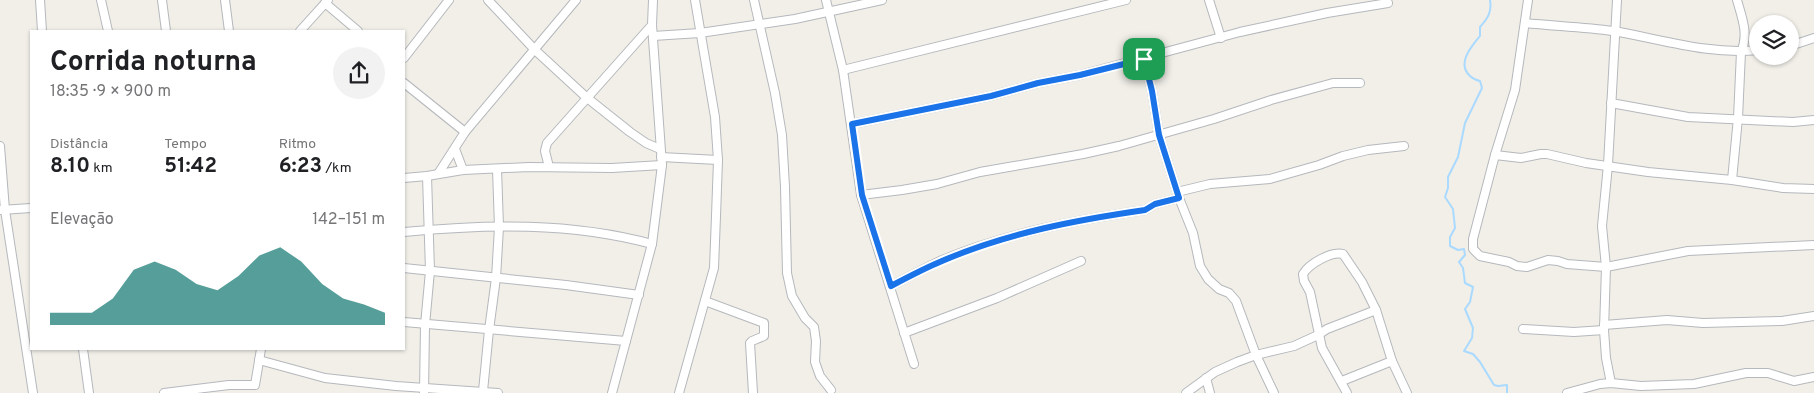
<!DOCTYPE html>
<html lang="pt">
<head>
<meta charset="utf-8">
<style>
  :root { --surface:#fff; --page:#f2f2f2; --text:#202124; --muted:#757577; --accent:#0f766e }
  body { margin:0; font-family:Overpass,sans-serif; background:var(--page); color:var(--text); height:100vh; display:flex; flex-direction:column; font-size:19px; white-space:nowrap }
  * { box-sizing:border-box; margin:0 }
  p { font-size:16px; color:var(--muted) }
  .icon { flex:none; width:28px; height:28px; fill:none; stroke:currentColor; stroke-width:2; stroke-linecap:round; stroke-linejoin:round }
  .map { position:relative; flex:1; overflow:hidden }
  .sheet { position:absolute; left:30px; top:30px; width:375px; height:320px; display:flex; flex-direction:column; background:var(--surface); border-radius:0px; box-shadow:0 1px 4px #0004 }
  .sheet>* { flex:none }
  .fabs { position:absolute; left:1749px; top:15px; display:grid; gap:10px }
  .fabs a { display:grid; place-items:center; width:50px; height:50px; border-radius:50%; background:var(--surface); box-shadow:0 1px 4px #0004; font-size:25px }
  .pin { position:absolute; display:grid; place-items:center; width:42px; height:42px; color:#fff; margin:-21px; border-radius:10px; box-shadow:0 2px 8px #0006 }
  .round { display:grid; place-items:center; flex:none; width:52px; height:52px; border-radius:26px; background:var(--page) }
  .summary { display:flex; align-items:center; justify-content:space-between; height:85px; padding:0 20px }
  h1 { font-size:28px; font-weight:700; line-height:38px }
  .figures { display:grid; grid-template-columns:repeat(3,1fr); gap:8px; height:85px; padding:5px 20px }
  .figures div { display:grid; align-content:center }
  .figures b { font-size:21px; font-weight:700 }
  .figures small { font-size:14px; font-weight:400 }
  .figures p { font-size:14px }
  .chart { height:140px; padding:10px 20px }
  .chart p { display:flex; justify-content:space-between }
  .chart svg { width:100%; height:90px; margin-top:5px; fill:var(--accent); opacity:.7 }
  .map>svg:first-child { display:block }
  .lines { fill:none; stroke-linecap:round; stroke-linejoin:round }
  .stream { stroke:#aadaff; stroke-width:2 }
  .minor-casing { stroke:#b5b8bc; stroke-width:10 }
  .minor { stroke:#fff; stroke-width:8 }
  .route-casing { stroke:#fff; stroke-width:10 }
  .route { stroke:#1a73e8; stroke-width:6 }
</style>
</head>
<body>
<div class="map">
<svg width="1814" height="393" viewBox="0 0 1814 393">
  <rect width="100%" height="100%" fill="#f1efe8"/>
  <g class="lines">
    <path class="stream" d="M1490,0C1492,12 1488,18 1480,27V36C1472,46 1456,63 1470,76C1473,79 1475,80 1480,81L1482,88L1465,123L1458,157L1448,177V188L1445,197L1453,209L1455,228L1450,237V246L1458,250L1464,249L1465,255L1459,262L1463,268L1465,283L1473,287L1470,302L1465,309L1473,328L1472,338L1464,351L1473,354L1480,362L1494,385L1498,386L1507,385V393"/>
    <g class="minor-casing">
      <g id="minor">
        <polyline points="40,0 42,31"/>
        <polyline points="101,0 108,31"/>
        <polyline points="162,0 166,31"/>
        <polyline points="225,0 229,31"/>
        <polyline points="488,0 535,50 586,97 630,132 646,143 660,149"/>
        <polyline points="754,0 775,93 782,135 785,187 787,273 792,296 805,318 814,327 816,341 815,362 820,376 831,390"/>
        <polyline points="826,0 843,70 861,195 914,364"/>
        <polyline points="1209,0 1221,38"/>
        <polyline points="1528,0 1515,90 1495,155 1473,239 1473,249 1480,256 1509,262 1517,266 1527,267 1548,260 1558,261 1567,264 1606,267 1688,251 1814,245"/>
        <polyline points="325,3 358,31"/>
        <path d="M1525,23C1554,26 1584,27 1613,31C1661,39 1708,55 1758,50"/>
        <polyline points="300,31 328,0"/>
        <polyline points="653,36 700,33 795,19 882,0"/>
        <polyline points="1790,46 1814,38"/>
        <polyline points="404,58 449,0"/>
        <polyline points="1144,59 1152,91 1159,135 1179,198 1193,233 1200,266 1208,279 1219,289 1229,293 1236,301 1256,355 1274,393"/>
        <polyline points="843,70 1126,0"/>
        <polyline points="404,83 465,132"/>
        <polyline points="1611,103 1688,117 1793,122 1814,120"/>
        <polyline points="852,124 991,96 1038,83 1080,75 1240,32 1327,13 1388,3"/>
        <polyline points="0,146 5,210 33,393"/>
        <polyline points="455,149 463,170"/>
        <polyline points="1495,155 1521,158 1541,154 1547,154 1586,163 1648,172 1732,180 1783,188 1814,189"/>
        <polyline points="661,157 718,160"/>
        <polyline points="549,167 545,151 547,143 652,25"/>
        <polyline points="438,174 465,132 576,0"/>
        <polyline points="404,178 427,176 463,170 529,167 612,168 662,165"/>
        <path d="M1732,180L1738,118L1741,52C1749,34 1742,18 1737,0"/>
        <polyline points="1177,192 1210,184 1270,179 1319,165 1343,156 1368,150 1404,146"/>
        <polyline points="861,195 902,190 937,184 980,172 1083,154 1119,146 1214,119 1271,100 1333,83 1360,83"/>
        <polyline points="1,210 31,208"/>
        <path d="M404,232C486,224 571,222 652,244"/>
        <polyline points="404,268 566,285 639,295"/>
        <path d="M891,286C908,277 925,268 942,260C1007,233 1076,220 1145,210L1155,204L1179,198"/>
        <polyline points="705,301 764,323 764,336 752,341 750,343 753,393"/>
        <polyline points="404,322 626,341"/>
        <polyline points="1604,325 1667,320 1703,323 1782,321 1814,316"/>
        <polyline points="1523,329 1574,332 1604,330"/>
        <polyline points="904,333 997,298 1081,261"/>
        <polyline points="83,349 89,393"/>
        <polyline points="259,360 325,378 396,386 498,393"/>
        <polyline points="1206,378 1210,393"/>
        <polyline points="1342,381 1392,361"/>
        <polyline points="1611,383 1606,358 1604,330 1606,267 1602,226 1608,165 1617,0"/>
        <polyline points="483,391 489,330 496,278 499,227 497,169"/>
        <polyline points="164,393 229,385 255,385 261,349"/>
        <polyline points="424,393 425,325 430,271 427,176"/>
        <polyline points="612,393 652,244 662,165 652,25 653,0"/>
        <polyline points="679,393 714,268 716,216 718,160 715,117 695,0"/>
        <polyline points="1186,393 1215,372 1237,362 1256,355 1294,346 1318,335 1327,329 1376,310"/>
        <path d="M1347,393L1322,348L1310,292L1304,281L1303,274C1309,264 1331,251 1343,254L1362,282L1376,310L1392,361L1407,393"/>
        <polyline points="1567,393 1600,384 1611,383 1641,386 1694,384 1746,373 1768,373 1794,381 1814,377"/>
      </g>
    </g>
    <use href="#minor" class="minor"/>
  </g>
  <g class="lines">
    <g class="route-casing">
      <path id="route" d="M1144,59L1152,91L1159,135L1179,198L1155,204L1145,210C1076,220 1007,233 942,261C925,268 908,277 891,286L862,195L852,124L991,96L1038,83L1080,75Z"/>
    </g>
    <use href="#route" class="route"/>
  </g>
</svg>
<div class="fabs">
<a><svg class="icon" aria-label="layers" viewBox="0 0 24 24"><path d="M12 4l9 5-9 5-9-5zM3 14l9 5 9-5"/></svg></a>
</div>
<div class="pin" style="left:1144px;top:59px;background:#1e9e55"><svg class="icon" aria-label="arrive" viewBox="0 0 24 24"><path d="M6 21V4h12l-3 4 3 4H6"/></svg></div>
<section class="sheet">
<div class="summary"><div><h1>Corrida noturna</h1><p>18:35 · 9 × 900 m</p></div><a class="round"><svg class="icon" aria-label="share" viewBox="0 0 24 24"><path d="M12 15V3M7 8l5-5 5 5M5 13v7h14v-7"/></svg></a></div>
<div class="figures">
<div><p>Distância</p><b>8.10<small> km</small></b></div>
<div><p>Tempo</p><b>51:42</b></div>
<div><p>Ritmo</p><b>6:23<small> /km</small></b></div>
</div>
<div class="chart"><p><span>Elevação</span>142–151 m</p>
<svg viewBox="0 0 160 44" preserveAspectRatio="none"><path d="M0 44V38L10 38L20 38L30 31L40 17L50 13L60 17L70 24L80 27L90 20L100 10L110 6L120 13L130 24L140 31L150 34L160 38V44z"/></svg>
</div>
</section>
</div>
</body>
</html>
